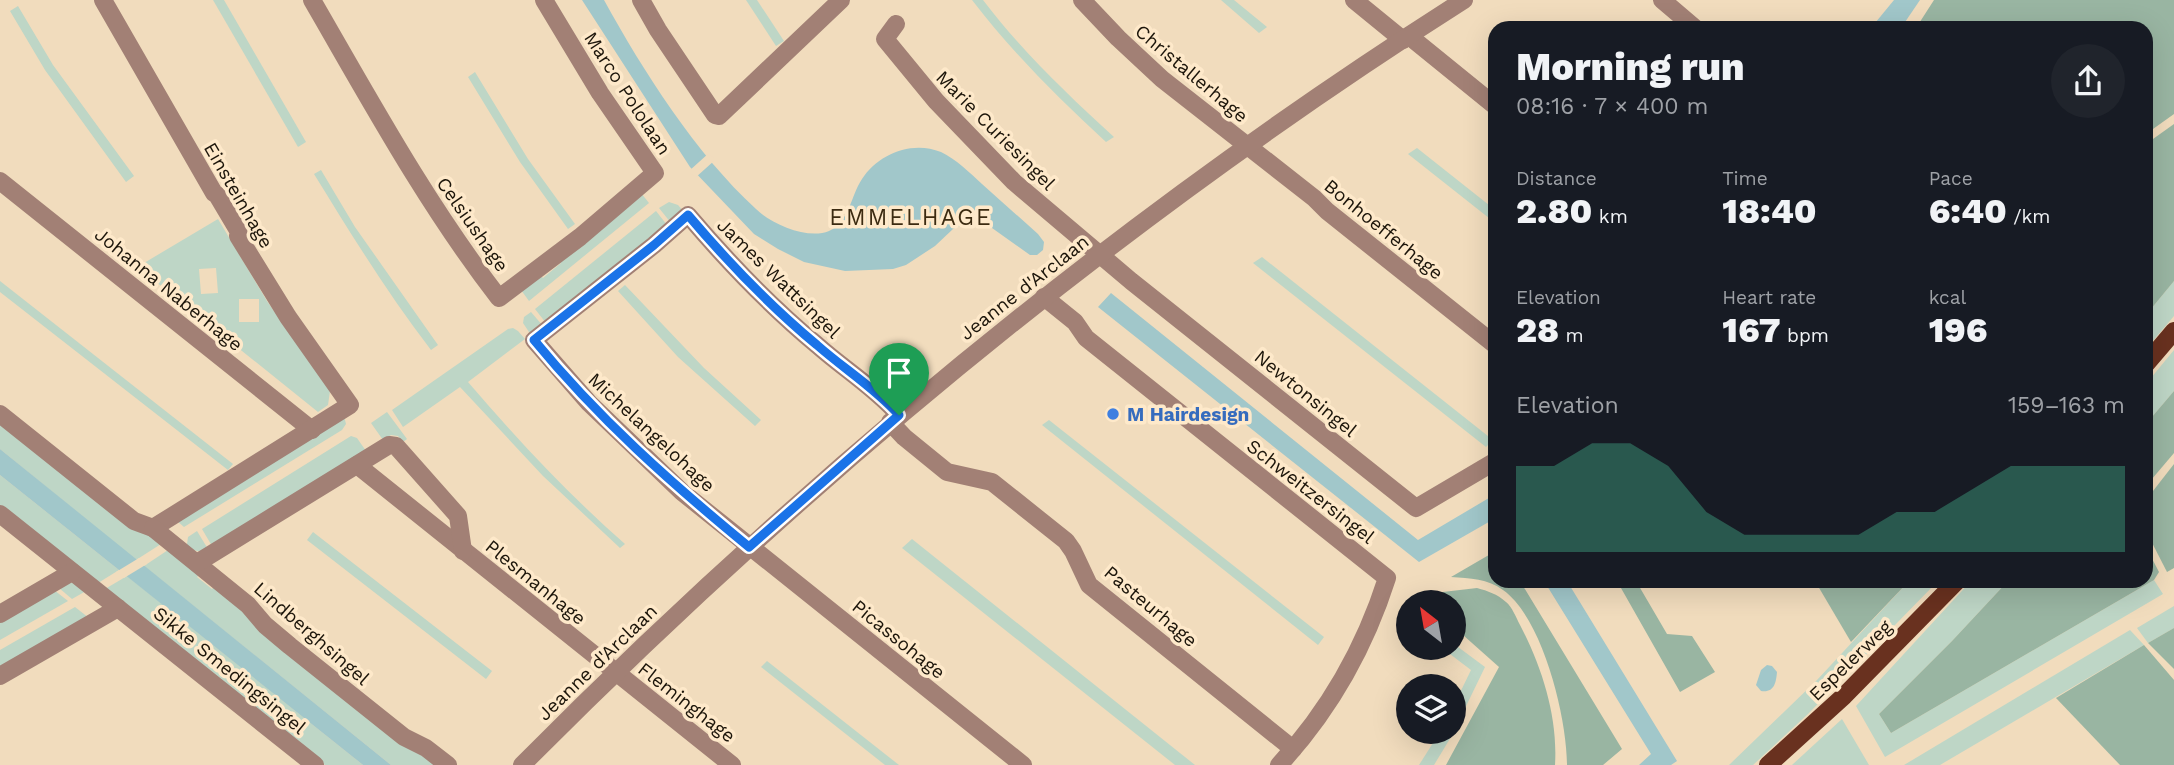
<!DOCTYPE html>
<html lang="en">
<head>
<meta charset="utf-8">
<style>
  :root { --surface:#171b24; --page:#20242c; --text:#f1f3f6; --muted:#9ea1a6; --accent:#317261 }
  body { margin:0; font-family:"Work Sans",sans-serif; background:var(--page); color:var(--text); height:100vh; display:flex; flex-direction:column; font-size:26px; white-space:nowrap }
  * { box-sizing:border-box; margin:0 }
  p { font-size:23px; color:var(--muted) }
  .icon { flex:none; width:38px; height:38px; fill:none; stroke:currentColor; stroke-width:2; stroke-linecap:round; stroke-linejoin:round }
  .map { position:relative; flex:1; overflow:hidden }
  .side { position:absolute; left:1488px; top:21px; width:665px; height:567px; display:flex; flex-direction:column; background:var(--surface); border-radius:21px; box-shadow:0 7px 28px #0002 }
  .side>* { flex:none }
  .needle { width:46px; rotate:329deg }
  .buttons { position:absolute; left:1396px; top:590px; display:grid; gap:14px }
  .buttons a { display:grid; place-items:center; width:70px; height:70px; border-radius:50%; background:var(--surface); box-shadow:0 7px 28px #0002; font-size:35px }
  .pin { position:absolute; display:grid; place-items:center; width:60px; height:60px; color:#fff; margin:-72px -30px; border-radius:50% 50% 50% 0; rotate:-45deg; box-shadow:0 0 7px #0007 }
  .pin .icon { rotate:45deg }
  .round { display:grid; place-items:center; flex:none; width:74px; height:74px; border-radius:37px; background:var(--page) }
  .overview { display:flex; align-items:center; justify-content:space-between; height:119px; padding:0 28px }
  h1 { font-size:38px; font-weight:800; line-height:52px }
  .stats { display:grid; grid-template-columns:repeat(3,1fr); gap:10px; height:119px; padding:7px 28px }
  .stats div { display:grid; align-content:center }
  .stats b { font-size:35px; font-weight:800 }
  .stats small { font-size:19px; font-weight:400 }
  .stats p { font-size:19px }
  .chart { height:196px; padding:14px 28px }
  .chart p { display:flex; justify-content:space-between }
  .chart svg { width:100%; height:126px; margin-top:7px; fill:var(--accent); opacity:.7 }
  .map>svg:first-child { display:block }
  .green { fill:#bed6c6; fill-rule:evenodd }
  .forest { fill:#99b5a2 }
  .water { fill:#a1c7ca }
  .pier { fill:#f1dcbd }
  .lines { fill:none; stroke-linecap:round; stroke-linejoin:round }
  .minor { stroke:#a28075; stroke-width:18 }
  .major { stroke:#69311f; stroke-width:18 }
  .route-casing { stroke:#fff; stroke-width:14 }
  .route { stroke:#1a73e8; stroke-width:9 }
  .shop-dot { fill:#3f7fe0; stroke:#fee9ca; stroke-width:2.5 }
  .labels { text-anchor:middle; stroke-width:7; stroke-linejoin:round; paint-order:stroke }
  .street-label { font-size:19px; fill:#1c150a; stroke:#fee9ca }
  .shop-label { font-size:19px; font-weight:bold; fill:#366cbe; stroke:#fee9ca; text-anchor:start }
  .quarter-label { font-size:23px; letter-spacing:2px; fill:#3c2b11; stroke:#fee9ca }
</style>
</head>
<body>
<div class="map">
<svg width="2174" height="765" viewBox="0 0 2174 765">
  <rect width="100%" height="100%" fill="#f1dcbd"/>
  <g class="green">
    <polygon points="213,0 224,0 306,142 298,147"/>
    <polygon points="746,0 757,0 784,41 776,46"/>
    <path d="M972,0H983C1021,50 1067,94 1114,137L1106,142C1058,98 1012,52 972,0Z"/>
    <polygon points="1221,0 1234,0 1267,27 1259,33"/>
    <polygon points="18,6 53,65 134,176 126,182 45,70 10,11"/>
    <polygon points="475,72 528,159 575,224 568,229 520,162 468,77"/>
    <polygon points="1417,148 1494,209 1494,222 1408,154"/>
    <path d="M321,170L355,227L438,345L431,350C388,294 351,234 314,174Z"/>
    <polygon points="641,193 649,203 529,301 521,290 540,275 543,278 561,263 560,260"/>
    <polygon points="669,202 678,205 684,212 671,223 659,208"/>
    <polygon points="656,211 667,225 546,323 535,309"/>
    <path d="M218,219L267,301L330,391L328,405L318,412L140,269L144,263ZM216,268L218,293L201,294L199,269ZM239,299H259V322H239Z"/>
    <polygon points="1262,257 1493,440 1486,447 1253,263"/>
    <polygon points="0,281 233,464 228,470 0,292"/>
    <polygon points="2174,281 2174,316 2146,349 2146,315"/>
    <polygon points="625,285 704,368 761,420 755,426 678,357 618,291"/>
    <polygon points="531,312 543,326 531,335 523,323 524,317"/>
    <path d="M513,328L518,331L525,339L468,382C517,439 568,494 625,544L620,548L543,476L460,387L403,427L392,410L508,329Z"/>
    <polygon points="2174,350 2174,391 2146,424 2146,384"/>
    <polygon points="387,412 407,439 403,442 398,436 391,435 383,440 371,423"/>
    <polygon points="344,416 346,424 342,430 184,527 177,521"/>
    <polygon points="1049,420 1324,637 1318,645 1042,425"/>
    <polygon points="0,422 145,532 161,544 136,560 0,449"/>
    <polygon points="351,436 357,438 366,451 212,546 202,529"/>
    <polygon points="0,475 119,570 98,583 0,506"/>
    <polygon points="197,531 208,549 201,552 190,549 187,544 188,537"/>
    <polygon points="313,532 492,671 486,679 307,540"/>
    <polygon points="912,539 1195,765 1175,765 902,548"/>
    <polygon points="168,550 199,575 197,577 212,589 214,587 439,765 391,765 144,566"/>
    <polygon points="127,576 363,765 325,765 105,589"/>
    <polygon points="2154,580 2163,594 1885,757 1856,706 1971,581 2008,581 1952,641 1879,714 1891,733"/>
    <polygon points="1909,581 1938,581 1808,714 1753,765 1729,765 1817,680"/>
    <polygon points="69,583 73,583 86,591 72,599 59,588"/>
    <polygon points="54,590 68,601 0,640 0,621"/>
    <polygon points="2174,606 2174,628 2148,643 2137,628"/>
    <polygon points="75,607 89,618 0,669 0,650"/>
    <polygon points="2130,630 2144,645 1940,765 1904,765"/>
    <polygon points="1454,644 1485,667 1454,731 1454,705 1471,670 1442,648 1454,648"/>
    <polygon points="767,661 899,765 885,765 761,667"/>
    <polygon points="1842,719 1869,765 1792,765"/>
    <polygon points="1440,732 1454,732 1434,765 1419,765"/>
  </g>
  <g class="forest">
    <polygon points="1934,0 2174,0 2174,114 2146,134 2146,28 1916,28"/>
    <polygon points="2174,124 2174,281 2146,315 2146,144"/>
    <polygon points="2174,391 2174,453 2146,486 2146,424"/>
    <polygon points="2174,464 2174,568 2167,572 2146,531 2146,500"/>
    <polygon points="2146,547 2159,572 2154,580 1891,733 1879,714 1952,641 2008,581 2146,581"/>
    <path d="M1494,552V581H1520L1622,749L1603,765H1567C1567,718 1543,618 1503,590C1488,579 1470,578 1451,577Z"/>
    <polygon points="1617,581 1636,581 1667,634 1692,636 1715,672 1680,692"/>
    <polygon points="1815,581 1909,581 1851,642"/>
    <path d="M1477,588C1488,591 1497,594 1506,602C1512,607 1516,617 1520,625C1542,667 1558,717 1555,765H1446L1499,667L1454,627V602H1426L1417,595Z"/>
    <polygon points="2174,628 2174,669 2148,643"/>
    <polygon points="2144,645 2174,680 2174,765 2120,765 2056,698"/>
  </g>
  <g class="water">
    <path d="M582,0H604C643,71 696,154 756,209C771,224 808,240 829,231C849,223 851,195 862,179C878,154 912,140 941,152C956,159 970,173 982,184C1001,201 1019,217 1038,234L1044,242L1043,250L1037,255H1030L985,223L972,221L953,229L935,246L906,265L893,269L845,271L804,262L778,249L754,234L690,167Z"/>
    <polygon points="1894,0 1920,0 1901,28 1871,28"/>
    <polygon points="1111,293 1418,540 1494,495 1494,519 1419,562 1098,307"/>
    <polygon points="0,449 391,765 363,765 0,475"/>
    <polygon points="1544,581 1567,581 1677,761 1671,765 1639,765 1651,754"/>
    <path d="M1767,665L1772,666L1777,672C1776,683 1774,693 1761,691L1756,685L1761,670Z"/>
  </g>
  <g class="pier">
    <polygon points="709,153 715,160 695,178 689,171"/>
    <polygon points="139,558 147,564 124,578 116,572"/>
  </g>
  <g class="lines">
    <g class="minor">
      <path d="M312,0C371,102 427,205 499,298L580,237L655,173L600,93L544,0"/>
      <polyline points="641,0 658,30 715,115 719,116 841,0"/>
      <polyline points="1082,0 1118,38 1162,79 1314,198 1327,211 1494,344"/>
      <polyline points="1354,0 1403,40"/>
      <polyline points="1662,0 1695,28"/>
      <polyline points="896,24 885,39 936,101 1014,182 1131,281 1416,508 1494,462"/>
      <polyline points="1409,36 1494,105"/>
      <polyline points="0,181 312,430"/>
      <path d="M1044,297L1075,322L1086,338L1387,578C1365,647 1328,712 1279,765"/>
      <polyline points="0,414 134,521 153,528 350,405 288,317 238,236 239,232 217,195 214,193 103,0"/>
      <path d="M899,415C875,388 844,369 817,345C770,306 727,261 688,215L654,245L534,340L589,403L682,492L1023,765"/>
      <polyline points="890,422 904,437 947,472 992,482 1066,541 1073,551 1089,585 1293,749"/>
      <polyline points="357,465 732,765"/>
      <polyline points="0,514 315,765"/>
      <polyline points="153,528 248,605 265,625 290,646 404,737 426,748 448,765"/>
      <polyline points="197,563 389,445 396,446 458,516 463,551"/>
      <polyline points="0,614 72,572"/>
      <polyline points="0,676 118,608"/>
      <path d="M522,765C808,477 1121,218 1464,0"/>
    </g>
    <g class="major">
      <polyline points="2146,364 2174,331"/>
      <polyline points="1768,765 1844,696 1957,581"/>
    </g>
  </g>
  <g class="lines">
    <g class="route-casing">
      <path id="route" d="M688,215C727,261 770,306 817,345C844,369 875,388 899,415L749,547C671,483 598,418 534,340L654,245Z"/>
    </g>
    <use href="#route" class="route"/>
  </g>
  <circle class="shop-dot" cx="1113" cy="414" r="7"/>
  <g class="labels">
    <g class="street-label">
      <text transform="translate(1192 73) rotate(40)" y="7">Christallerhage</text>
      <text transform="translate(628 93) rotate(57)" y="7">Marco Pololaan</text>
      <text transform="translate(996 130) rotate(45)" y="7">Marie Curiesingel</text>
      <text transform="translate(239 195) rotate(60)" y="7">Einsteinhage</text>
      <text transform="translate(473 224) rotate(55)" y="7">Celsiushage</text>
      <text transform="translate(1384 229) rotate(39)" y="7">Bonhoefferhage</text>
      <text transform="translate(779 278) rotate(44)" y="7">James Wattsingel</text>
      <text transform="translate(1024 287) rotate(-38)" y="7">Jeanne d'Arclaan</text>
      <text transform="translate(169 289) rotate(39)" y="7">Johanna Naberhage</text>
      <text transform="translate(1306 393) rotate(39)" y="7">Newtonsingel</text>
      <text transform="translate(652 432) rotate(43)" y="7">Michelangelohage</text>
      <text transform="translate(1311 491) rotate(38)" y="7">Schweitzersingel</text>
      <text transform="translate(536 582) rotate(39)" y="7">Plesmanhage</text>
      <text transform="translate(1151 606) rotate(40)" y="7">Pasteurhage</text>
      <text transform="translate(312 633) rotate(41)" y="7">Lindberghsingel</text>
      <text transform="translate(899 639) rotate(39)" y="7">Picassohage</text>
      <text transform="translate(1850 660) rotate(-44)" y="7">Espelerweg</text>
      <text transform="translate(597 662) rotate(-44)" y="7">Jeanne d'Arclaan</text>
      <text transform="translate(230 670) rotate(39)" y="7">Sikke Smedingsingel</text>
      <text transform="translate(687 702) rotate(38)" y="7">Fleminghage</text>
    </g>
    <g class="shop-label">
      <text x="1127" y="421">M Hairdesign</text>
    </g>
    <g class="quarter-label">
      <text x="911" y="225">EMMELHAGE</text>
    </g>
  </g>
</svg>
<div class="buttons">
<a><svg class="needle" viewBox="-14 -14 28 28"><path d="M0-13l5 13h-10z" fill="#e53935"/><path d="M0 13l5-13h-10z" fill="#9ea1a6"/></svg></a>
<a><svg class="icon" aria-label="layers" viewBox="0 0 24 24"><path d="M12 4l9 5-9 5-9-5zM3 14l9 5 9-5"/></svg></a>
</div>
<div class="pin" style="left:899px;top:415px;background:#1e9e55"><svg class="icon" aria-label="arrive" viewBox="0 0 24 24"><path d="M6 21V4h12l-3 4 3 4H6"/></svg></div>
<section class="side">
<div class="overview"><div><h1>Morning run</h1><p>08:16 · 7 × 400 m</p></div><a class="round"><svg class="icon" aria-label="share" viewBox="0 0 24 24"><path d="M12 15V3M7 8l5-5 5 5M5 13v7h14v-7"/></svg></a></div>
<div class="stats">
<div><p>Distance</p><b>2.80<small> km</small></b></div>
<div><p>Time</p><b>18:40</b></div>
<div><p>Pace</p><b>6:40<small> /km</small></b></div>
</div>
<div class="stats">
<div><p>Elevation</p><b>28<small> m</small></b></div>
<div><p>Heart rate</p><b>167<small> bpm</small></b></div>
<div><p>kcal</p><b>196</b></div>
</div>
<div class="chart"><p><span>Elevation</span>159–163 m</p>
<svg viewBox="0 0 160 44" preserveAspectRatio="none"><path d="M0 44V14L10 14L20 6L30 6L40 14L50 30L60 38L70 38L80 38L90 38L100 30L110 30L120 22L130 14L140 14L150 14L160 14V44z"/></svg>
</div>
</section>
</div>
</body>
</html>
